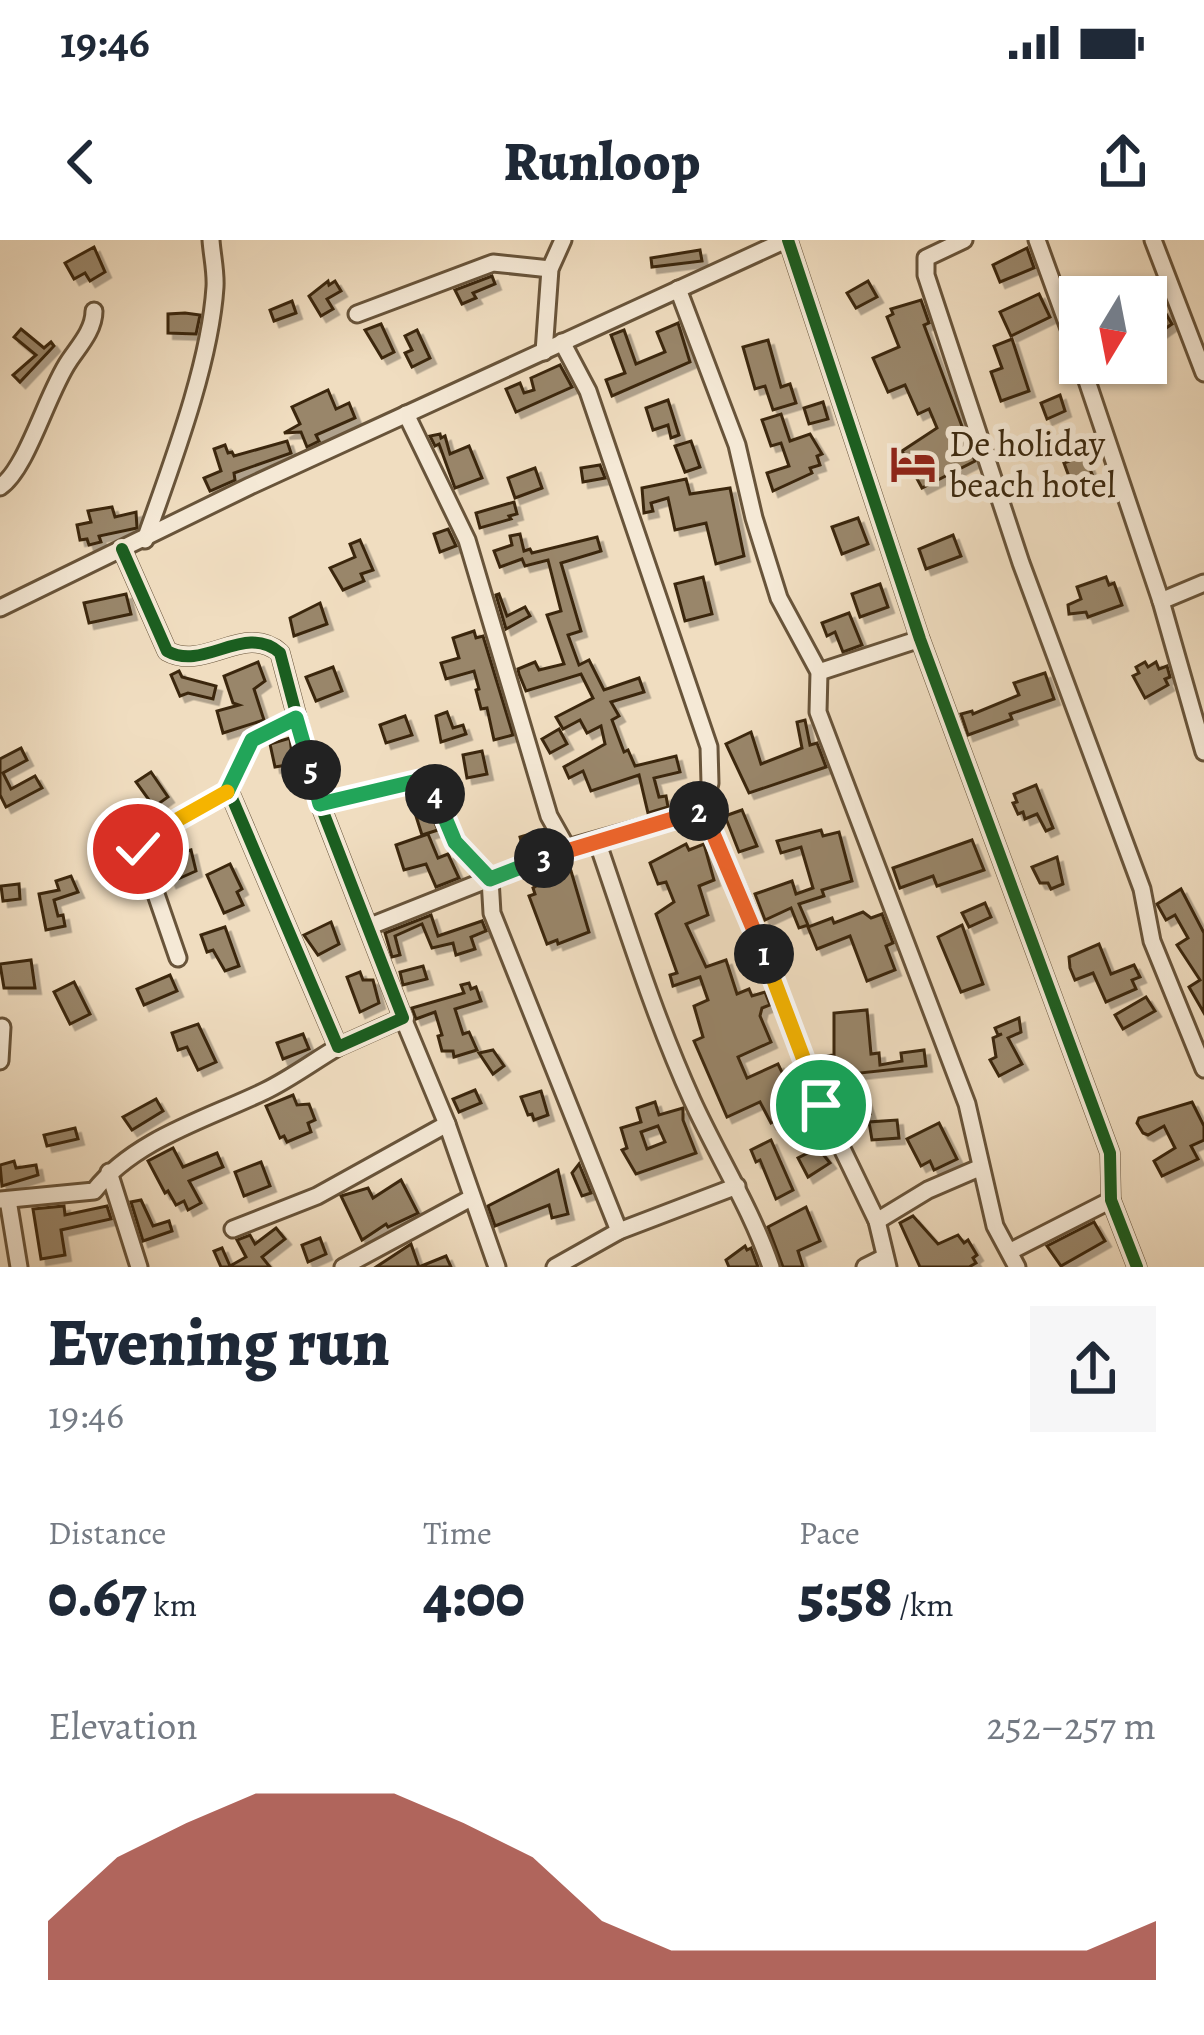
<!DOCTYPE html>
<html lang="en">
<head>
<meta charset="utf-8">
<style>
  :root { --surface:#fff; --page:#f6f6f7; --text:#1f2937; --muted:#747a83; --accent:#8f2418 }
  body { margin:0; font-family:Alegreya,serif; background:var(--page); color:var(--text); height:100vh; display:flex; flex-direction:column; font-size:45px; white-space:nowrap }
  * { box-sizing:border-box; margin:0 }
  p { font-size:39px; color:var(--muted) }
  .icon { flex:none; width:66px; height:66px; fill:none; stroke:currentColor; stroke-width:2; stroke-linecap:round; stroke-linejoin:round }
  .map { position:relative; height:1027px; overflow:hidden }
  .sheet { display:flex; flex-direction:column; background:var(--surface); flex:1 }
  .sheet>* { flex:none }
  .needle { width:78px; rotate:190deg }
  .buttons { position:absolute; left:1059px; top:36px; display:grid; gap:24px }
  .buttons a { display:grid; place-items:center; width:108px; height:108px; border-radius:0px; background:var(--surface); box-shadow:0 3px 9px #0004; font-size:60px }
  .pin { position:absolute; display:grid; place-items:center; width:102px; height:102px; color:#fff; margin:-51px; border:6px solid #fff; border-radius:50%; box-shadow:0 3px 12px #0007 }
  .km { position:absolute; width:60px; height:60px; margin:-30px; border-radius:50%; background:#222; color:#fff; font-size:33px; line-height:60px; text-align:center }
  .round { display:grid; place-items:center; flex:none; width:126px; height:126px; border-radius:0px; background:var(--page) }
  .summary { display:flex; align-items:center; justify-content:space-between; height:204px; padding:0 48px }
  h1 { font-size:66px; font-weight:800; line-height:90px }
  .metrics { display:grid; grid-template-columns:repeat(3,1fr); gap:18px; height:204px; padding:12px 48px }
  .metrics div { display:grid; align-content:center }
  .metrics b { font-size:60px; font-weight:800 }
  .metrics small { font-size:33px; font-weight:400 }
  .metrics p { font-size:33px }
  .chart { height:336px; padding:24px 48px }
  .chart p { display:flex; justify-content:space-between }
  .chart svg { width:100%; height:216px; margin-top:12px; fill:var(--accent); opacity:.7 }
  .status { display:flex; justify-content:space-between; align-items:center; height:84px; padding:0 60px; background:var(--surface); direction:ltr }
  .status svg { height:33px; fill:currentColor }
  header { display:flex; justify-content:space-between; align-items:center; height:156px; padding:0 48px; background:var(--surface); font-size:54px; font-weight:800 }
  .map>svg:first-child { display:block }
  .building { fill:#99866a; stroke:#3a270d; stroke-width:3; fill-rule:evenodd; filter:url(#shadow) }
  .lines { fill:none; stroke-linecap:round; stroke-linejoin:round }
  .minor-casing { stroke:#68543a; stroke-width:21 }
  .minor { stroke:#f5e9d6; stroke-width:15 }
  .cycleway-casing { stroke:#f5e9d6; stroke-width:20 }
  .cycleway { stroke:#1b5e20; stroke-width:12 }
  .split-1-casing { stroke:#fff; stroke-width:24 }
  .split-2-casing { stroke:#fff; stroke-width:24 }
  .split-3-casing { stroke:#fff; stroke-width:24 }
  .split-4-casing { stroke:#fff; stroke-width:24 }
  .split-5-casing { stroke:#fff; stroke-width:24 }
  .split-6-casing { stroke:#fff; stroke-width:24 }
  .split-7-casing { stroke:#fff; stroke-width:24 }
  .split-1 { stroke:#f5b400; stroke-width:15 }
  .split-2 { stroke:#f0652b; stroke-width:15 }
  .split-3 { stroke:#f0652b; stroke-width:15 }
  .split-4 { stroke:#22a559; stroke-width:15 }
  .split-5 { stroke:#22a559; stroke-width:15 }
  .split-6 { stroke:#22a559; stroke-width:15 }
  .split-7 { stroke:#f5b400; stroke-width:15 }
  .labels { text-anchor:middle; stroke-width:12; stroke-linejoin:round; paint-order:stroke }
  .poi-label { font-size:36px; fill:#3a270d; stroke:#f5e9d6; text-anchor:start }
</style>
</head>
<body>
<div class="status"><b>19:46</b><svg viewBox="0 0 49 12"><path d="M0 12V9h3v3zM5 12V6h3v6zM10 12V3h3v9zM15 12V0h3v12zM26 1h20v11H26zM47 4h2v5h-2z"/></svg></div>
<header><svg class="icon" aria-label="back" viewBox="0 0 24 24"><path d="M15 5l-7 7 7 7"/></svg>Runloop<svg class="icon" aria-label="share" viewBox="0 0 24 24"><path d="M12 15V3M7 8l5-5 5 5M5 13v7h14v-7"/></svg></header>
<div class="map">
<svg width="1204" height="1027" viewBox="0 0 1204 1027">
  <defs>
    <filter id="shadow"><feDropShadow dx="5.5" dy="5.5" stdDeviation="0" flood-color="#0004"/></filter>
  </defs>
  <rect width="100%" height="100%" fill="#f0ddc0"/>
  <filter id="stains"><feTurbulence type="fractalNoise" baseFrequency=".00167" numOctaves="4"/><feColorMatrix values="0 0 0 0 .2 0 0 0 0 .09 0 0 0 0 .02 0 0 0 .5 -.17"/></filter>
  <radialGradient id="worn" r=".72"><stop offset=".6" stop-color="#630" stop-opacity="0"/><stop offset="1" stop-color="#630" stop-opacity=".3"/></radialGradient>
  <g class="building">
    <polygon points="94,7 105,32 90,41 85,33 74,39 65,23"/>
    <polygon points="1027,8 1034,28 1000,42 993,25"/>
    <polygon points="700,10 702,21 652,27 651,18"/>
    <polygon points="492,36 495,44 473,53 476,58 462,64 455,50"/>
    <polygon points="328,41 329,45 335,41 341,51 327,59 333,69 321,76 309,56"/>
    <polygon points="868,41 877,57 856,68 847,53"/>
    <polygon points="1039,54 1050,77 1011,96 1000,72"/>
    <polygon points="921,60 929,83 924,85 975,221 922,248 902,211 937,188 929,169 918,174 905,145 888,152 873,118 899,107 887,77 893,74 891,69"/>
    <polygon points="292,61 296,73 274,81 270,70"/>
    <polygon points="1163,69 1172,84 1146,102 1146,78"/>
    <polygon points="185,73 200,75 196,94 168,93 168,74"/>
    <polygon points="678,83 690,122 612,156 606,140 625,133 611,95 624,90 636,124 665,112 657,92"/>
    <polygon points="381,84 394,112 382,118 365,90"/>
    <polygon points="21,89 44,108 51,102 54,106 20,142 13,135 36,115 14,97"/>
    <polygon points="417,90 430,118 412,127 405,113 412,110 405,96"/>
    <polygon points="1012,99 1029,151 1001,161 991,132 1002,128 994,106"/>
    <polygon points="768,100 781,147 790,144 796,163 773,170 765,146 755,149 743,107"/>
    <polygon points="560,125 572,147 516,172 506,149 520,143 524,153 534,150 531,138"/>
    <polygon points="328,150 336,169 349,163 355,178 316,195 319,201 307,207 301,192 284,193 300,184 292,167"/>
    <polygon points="1060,155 1065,171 1047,179 1041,163"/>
    <polygon points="668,160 679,195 671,198 668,185 653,190 646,168"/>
    <polygon points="823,162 828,179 809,184 804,168"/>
    <polygon points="781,174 790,201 810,194 822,214 817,216 820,225 810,228 812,233 773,251 767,233 789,226 781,203 771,206 762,180"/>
    <polygon points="440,194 441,198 445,196 450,214 469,206 482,238 455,248 439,204 435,206 430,196"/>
    <polygon points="287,201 291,213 234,233 235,240 210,251 204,238 221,231 214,209 225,205 228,213 232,212 234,216"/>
    <polygon points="691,201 700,227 685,232 675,206"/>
    <polygon points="1084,215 1092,234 1071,242 1064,223"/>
    <polygon points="600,225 605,238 583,242 581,228"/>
    <polygon points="535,228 542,248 515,258 508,238"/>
    <polygon points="686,239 690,254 730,248 744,316 716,324 706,283 675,290 668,258 651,263 653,271 644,273 642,248"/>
    <polygon points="514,262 517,274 509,276 511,279 480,288 476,273"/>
    <polygon points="112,267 115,277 136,272 137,288 99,296 101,302 89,305 87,299 80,300 77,285 91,282 88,271"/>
    <polygon points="858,278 868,304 842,314 832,287"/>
    <polygon points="448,289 456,306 440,312 434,294"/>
    <polygon points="520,294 524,311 530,309 532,313 597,297 601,311 561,323 581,391 568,395 579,425 589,420 604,450 639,438 644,452 611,462 619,476 612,480 624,512 628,510 635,526 676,516 680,532 654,538 659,557 666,556 668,567 648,573 639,535 591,551 583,531 569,538 564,527 605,504 601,486 587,493 580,480 563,489 556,477 593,458 581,434 526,451 519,434 518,429 535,422 539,430 564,424 547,375 561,371 548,320 525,326 522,319 500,327 494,311 512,305 510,296"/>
    <polygon points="953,295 961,316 926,329 919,309"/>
    <polygon points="360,300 373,330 361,334 364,341 343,350 330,328 355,317 350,304"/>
    <polygon points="703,337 712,374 685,381 675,344"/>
    <polygon points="1106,337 1109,345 1114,343 1122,365 1088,377 1086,372 1069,374 1068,365 1081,359 1077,347"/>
    <polygon points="880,344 888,367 860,377 852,354"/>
    <polygon points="126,354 131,374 89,383 84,363"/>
    <polygon points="499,354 507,376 525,367 530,376 506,389 496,355"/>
    <polygon points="320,363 327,384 294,396 290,378"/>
    <polygon points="849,373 862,405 843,412 835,392 827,396 822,383"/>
    <polygon points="474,391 476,398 483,396 513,495 494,500 487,468 481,469 476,450 479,449 474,431 446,439 441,423 459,418 453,398"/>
    <polygon points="258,422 265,441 254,449 264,480 223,493 217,471 239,465 233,463 224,436"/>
    <polygon points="1145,422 1148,427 1156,422 1159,429 1167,426 1170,437 1165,439 1168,445 1145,458 1133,436 1139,433 1136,427"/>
    <polygon points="333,427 342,451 316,461 306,437"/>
    <polygon points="179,431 182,437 216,446 213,459 188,453 180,456 171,435"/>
    <polygon points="1045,433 1054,459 1010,474 1012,479 968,495 961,474 972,471 973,474 1019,455 1014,443"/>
    <polygon points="447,472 453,488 463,485 466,494 441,502 436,476"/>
    <polygon points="405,476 412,495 386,503 380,485"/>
    <polygon points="805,480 810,505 817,503 826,527 749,553 726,504 751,492 761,524 802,508 797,482"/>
    <polygon points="559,489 567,504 550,513 542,499"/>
    <polygon points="290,498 293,524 275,527 270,504"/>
    <polygon points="21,508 27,520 3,533 11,549 35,536 42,548 6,567 0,555 0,519"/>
    <polygon points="482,511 487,534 467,538 463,515"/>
    <polygon points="151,532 168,557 154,567 136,542"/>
    <polygon points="1036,545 1053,588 1046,591 1037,574 1025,579 1023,572 1018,574 1013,563 1017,562 1014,554"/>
    <polygon points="429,569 438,590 422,595 415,573"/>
    <polygon points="742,570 757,606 739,612 725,576"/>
    <polygon points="543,590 548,603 524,612 520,597"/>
    <polygon points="821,590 823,596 839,592 852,641 822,650 824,656 799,664 808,685 799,688 791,668 765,680 755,654 792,641 796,654 813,648 801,607 781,613 777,601"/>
    <polygon points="428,594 438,618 448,614 459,638 436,647 426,624 404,630 396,605"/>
    <polygon points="972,600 984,630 937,646 933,636 900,648 893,628"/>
    <polygon points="686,604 689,610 704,604 714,640 699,646 708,675 686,684 706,727 726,720 737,754 749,749 752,756 765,752 770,765 762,768 760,776 771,802 738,817 747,838 778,824 789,847 794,845 801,859 792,864 795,870 771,883 760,862 727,877 694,801 703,797 694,766 708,760 700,737 673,746 670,735 677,733 656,674 674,662 666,642 658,644 650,623"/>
    <polygon points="191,610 196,631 171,642 161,619"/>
    <polygon points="1057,617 1063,644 1051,649 1048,643 1040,643 1032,627"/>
    <polygon points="230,624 242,649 237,652 243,665 224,673 207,635"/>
    <polygon points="571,631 589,692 558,704 557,700 547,704 529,656 535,654 533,648 546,640"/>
    <polygon points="71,636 78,652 54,660 58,676 63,675 65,686 46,690 39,654 59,650 56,641"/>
    <polygon points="19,644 20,659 3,661 1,646"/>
    <polygon points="1181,649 1204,693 1204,773 1189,747 1200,740 1177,705 1188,698 1175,675 1166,680 1157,664"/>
    <polygon points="985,663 991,677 969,687 962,673"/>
    <polygon points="863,672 871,678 882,674 893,703 886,706 895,730 867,741 850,696 817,709 808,687 832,678 834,683"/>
    <polygon points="431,675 438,696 482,681 486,691 471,697 475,709 456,715 453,703 432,708 422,684 395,696 400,715 392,717 385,693"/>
    <polygon points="331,682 339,704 318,715 304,695"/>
    <polygon points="962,685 983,744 961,752 938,697"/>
    <polygon points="225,687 239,726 225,731 213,710 207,712 201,695"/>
    <polygon points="1099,704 1111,734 1134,725 1140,737 1132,740 1136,749 1106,762 1093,733 1075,740 1070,728 1069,717"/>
    <polygon points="31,720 35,748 4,748 0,724"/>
    <polygon points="423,726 427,739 403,745 400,732"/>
    <polygon points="360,732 363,740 373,740 379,763 360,772 347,737"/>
    <polygon points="170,735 177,751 144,765 137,749"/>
    <polygon points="74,742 90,774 70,784 54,752"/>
    <polygon points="469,743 471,749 476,747 481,761 455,769 463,794 469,792 477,810 454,817 453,811 442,811 438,796 442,795 435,772 416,779 412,768 464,753 461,745"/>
    <polygon points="1146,757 1155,771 1123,789 1115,775"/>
    <polygon points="867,770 871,814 879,813 880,825 902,821 901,813 924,810 926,826 823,837 816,817 834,815 834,773"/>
    <polygon points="1019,778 1021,792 1008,798 1022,824 999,836 990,820 996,817 993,798 1002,794 998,795 995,788"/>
    <polygon points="198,784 216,822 198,830 187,807 178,810 172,793"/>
    <polygon points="303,794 309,809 283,819 277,803"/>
    <polygon points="493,810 504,826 493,834 479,813"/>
    <polygon points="475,850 481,863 459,872 453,859"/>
    <polygon points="862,850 870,874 848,880 843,856"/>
    <polygon points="541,851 548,875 534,880 532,874 528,875 521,857"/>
    <polygon points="293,855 297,865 309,864 315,880 308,883 311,892 287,902 284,896 280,898 266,866"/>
    <polygon points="156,859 163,871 132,890 123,877"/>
    <path d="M655,862L659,875L683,868V880L696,913L636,934L622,910L627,908L621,888L641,882L637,868ZM658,886L665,902L647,909L641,892Z"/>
    <polygon points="1192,862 1204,886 1204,900 1191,906 1198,919 1162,936 1154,921 1175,908 1164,886 1148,895 1143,893 1137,883 1139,878"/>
    <polygon points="897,880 899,898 872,900 869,882"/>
    <polygon points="939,883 957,919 934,930 930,921 921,926 907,899"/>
    <polygon points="75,888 78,899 47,906 44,895"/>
    <polygon points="771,900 793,950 776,959 760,920 756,922 751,910"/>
    <polygon points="173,908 183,927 217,913 223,927 189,941 201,963 188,970 184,961 176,965 168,951 165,953 148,921"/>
    <polygon points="818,908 830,923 808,937 798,918"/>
    <polygon points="14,921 16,928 36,925 38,935 2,946 0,925"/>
    <polygon points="261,922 270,946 244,956 235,932"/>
    <polygon points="579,924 591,953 582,956 572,933"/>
    <polygon points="558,930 568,974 552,978 549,965 495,986 488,966"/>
    <polygon points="401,940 418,973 388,987 386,984 362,1000 341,956 368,948 373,958"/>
    <polygon points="141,960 153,986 169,981 172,991 143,1001 131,962"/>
    <polygon points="64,966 65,975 107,966 111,979 61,990 65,1015 41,1019 33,969"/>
    <polygon points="806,967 820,1001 798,1011 803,1027 783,1027 768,987"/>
    <polygon points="913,976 938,1004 958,995 964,1003 968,1000 977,1015 973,1018 976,1023 969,1027 920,1027 900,983"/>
    <polygon points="1094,982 1105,1001 1061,1026 1047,1006"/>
    <polygon points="276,988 285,999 262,1017 270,1027 221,1027 214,1011 222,1008 230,1026 246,1017 237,1000 250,995 255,1004"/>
    <polygon points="320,998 326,1014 308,1022 302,1005"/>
    <polygon points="411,1004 419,1027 446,1016 451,1027 376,1027"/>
    <polygon points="745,1006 747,1010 751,1008 758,1027 729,1027 726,1020"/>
  </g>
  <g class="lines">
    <g class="minor-casing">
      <g id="minor">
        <polyline points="788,0 920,399 1110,913 1111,960 1137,1027"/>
        <polyline points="964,0 926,18 926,35 1021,323 1142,649 1152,701 1204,829"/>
        <polyline points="1037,0 1080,119"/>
        <polyline points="1153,0 1204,133"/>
        <polyline points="678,49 737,205 754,278 779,358 819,432 818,472 967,864 995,986 1017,1027"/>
        <polyline points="357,74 493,23 550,29"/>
        <polyline points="544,112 550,29 563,0"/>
        <polyline points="1081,123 1161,361 1204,512"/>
        <polyline points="406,174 467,300 549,576 567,608"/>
        <path d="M0,247C27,229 47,153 69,121C79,106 94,90 94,71"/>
        <path d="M145,300C171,226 210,125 215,47C216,32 212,15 211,0"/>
        <path d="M122,309L167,411C204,432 245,382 280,413L320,564L403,778L338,807L229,551"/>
        <polyline points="1161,361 1204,343"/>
        <polyline points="0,368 250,246 786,0"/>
        <polyline points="819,432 920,399"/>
        <polyline points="320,564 412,542 430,541 456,602 490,639 492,673 619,991"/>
        <polyline points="703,570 746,668 821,865 877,981 888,1027"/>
        <path d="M597,601C627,688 654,776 692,860C718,917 751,968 771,1027"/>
        <polyline points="368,687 567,608 703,570 710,543 709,507 588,151 562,102"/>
        <polyline points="178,718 138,602 229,551 252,500 296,478"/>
        <polyline points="403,778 447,884 497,1027"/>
        <polyline points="0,821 2,787"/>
        <polyline points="109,932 139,1027"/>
        <path d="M0,960L94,951C135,899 207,879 265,851C290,839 314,821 338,807"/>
        <polyline points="8,960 19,1027"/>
        <polyline points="877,981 928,950 979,928"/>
        <polyline points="233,989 317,956 447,884"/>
        <polyline points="1011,1011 1111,960"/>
        <polyline points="343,1027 471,958"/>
        <polyline points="555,1027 619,991 737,946"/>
        <polyline points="865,1027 885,1017"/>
      </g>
    </g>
    <use href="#minor" class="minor"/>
    <g class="cycleway-casing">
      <g id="cycleway">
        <polyline points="788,0 920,399 1110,913 1111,960 1137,1027"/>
        <path d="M122,309L167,411C204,432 245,382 280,413L320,564L403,778L338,807L229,551"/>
      </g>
    </g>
    <use href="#cycleway" class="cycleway"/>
  </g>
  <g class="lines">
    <g class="split-1-casing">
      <polyline id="split-1" points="764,714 821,865"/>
    </g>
    <g class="split-2-casing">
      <polyline id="split-2" points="699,571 703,570 764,714"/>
    </g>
    <g class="split-3-casing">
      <polyline id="split-3" points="544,618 699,571"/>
    </g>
    <g class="split-4-casing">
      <polyline id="split-4" points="435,554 455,602 490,639 544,618"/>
    </g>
    <g class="split-5-casing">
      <polyline id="split-5" points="311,530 320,564 426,539 435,554"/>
    </g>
    <g class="split-6-casing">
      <polyline id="split-6" points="227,552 252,500 296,478 311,530"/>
    </g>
    <g class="split-7-casing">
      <polyline id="split-7" points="138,609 138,602 227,552"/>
    </g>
    <use href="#split-1" class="split-1"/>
    <use href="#split-2" class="split-2"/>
    <use href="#split-3" class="split-3"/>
    <use href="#split-4" class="split-4"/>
    <use href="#split-5" class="split-5"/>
    <use href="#split-6" class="split-6"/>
    <use href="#split-7" class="split-7"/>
  </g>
  <defs>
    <g id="hotel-bare" transform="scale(3.6)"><path d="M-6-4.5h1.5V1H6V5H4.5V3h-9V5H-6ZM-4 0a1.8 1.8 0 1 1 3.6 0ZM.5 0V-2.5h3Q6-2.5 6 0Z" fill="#8f2418" stroke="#f5e9d6" stroke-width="2.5" paint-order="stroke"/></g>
  </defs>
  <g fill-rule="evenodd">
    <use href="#hotel-bare" x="913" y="224"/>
  </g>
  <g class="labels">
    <g class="poi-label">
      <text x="949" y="216">De holiday<tspan x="949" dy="41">beach hotel</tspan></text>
    </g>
  </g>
  <rect width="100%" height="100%" filter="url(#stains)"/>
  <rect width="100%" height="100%" fill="url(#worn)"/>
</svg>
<div class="buttons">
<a><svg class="needle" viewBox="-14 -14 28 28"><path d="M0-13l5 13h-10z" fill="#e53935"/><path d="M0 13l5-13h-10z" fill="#747a83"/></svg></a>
</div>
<div class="pin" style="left:821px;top:865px;background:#1e9e55"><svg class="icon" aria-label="arrive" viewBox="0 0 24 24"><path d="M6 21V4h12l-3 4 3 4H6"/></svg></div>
<div class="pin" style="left:138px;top:609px;background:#d93025"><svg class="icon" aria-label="check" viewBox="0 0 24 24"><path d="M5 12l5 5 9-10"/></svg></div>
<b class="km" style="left:764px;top:714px">1</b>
<b class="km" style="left:699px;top:571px">2</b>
<b class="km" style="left:544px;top:618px">3</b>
<b class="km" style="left:435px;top:554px">4</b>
<b class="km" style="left:311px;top:530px">5</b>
</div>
<section class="sheet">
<div class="summary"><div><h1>Evening run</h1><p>19:46</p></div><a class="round"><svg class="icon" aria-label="share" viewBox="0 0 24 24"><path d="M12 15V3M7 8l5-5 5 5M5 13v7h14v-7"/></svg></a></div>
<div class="metrics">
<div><p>Distance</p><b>0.67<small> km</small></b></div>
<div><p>Time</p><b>4:00</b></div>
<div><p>Pace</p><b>5:58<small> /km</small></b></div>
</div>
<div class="chart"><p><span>Elevation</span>252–257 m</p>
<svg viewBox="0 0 160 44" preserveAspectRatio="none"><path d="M0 44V32L10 19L20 12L30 6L40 6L50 6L60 12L70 19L80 32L90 38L100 38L110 38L120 38L130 38L140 38L150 38L160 32V44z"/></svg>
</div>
</section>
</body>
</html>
